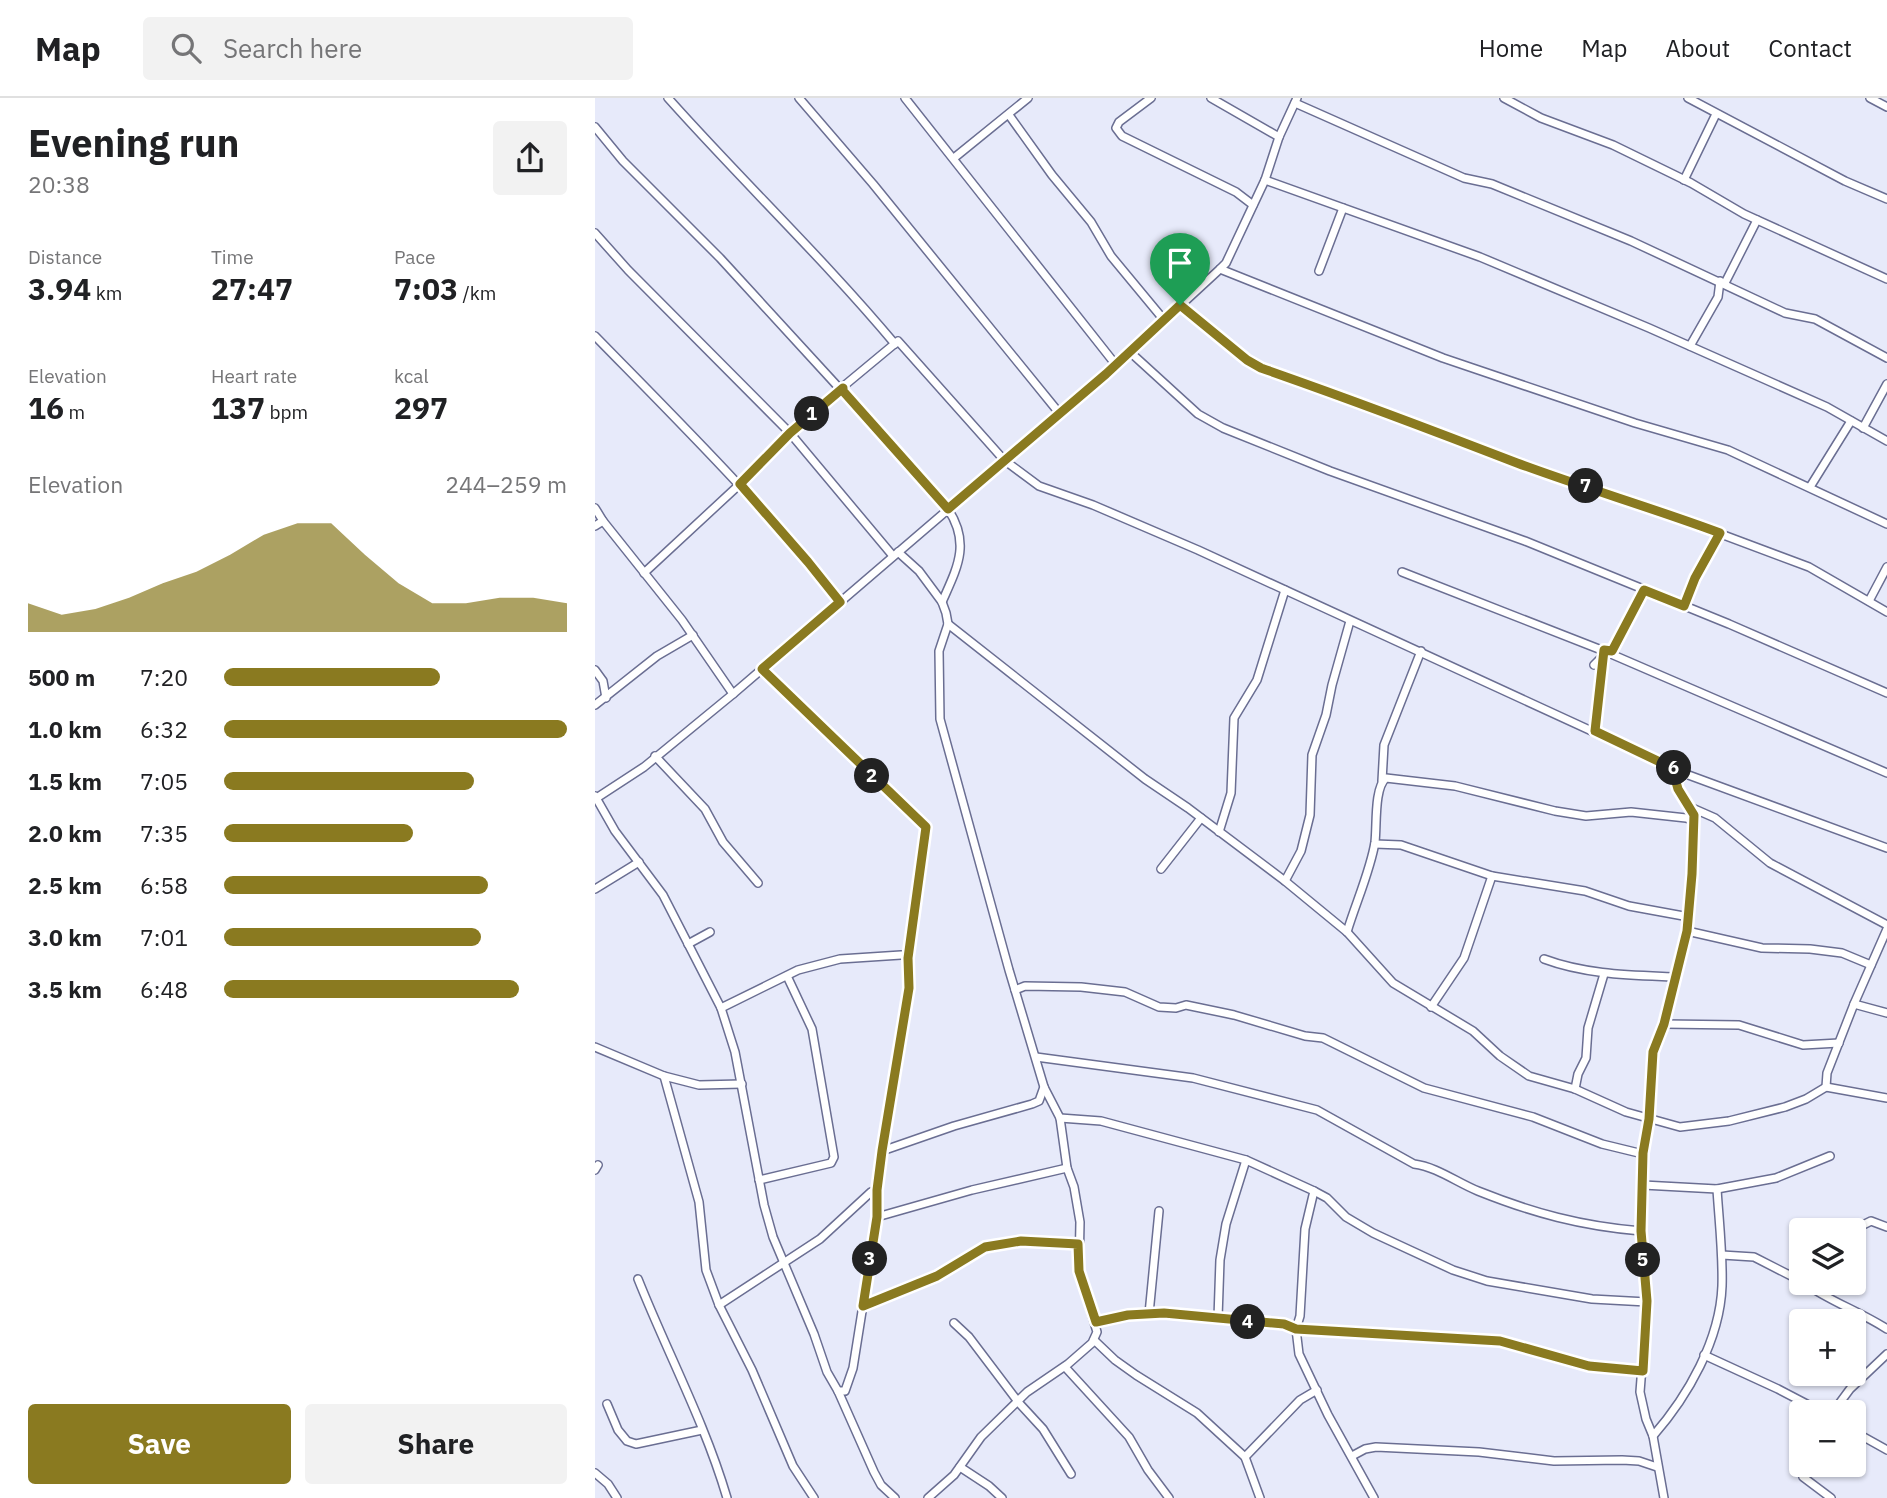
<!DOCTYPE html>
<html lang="en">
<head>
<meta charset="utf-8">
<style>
  :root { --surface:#fff; --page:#f2f2f2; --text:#202124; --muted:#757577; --line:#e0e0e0; --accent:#8a7a20 }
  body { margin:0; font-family:"IBM Plex Sans",sans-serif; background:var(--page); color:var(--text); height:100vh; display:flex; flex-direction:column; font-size:26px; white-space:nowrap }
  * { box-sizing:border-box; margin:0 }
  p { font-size:23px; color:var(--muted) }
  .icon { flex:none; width:38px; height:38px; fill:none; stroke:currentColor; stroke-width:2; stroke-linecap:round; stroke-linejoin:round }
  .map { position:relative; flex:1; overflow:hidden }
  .sheet { display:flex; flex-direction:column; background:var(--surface); width:595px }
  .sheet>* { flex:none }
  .fabs { position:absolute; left:1194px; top:1120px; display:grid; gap:14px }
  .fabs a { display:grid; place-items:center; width:77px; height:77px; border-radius:7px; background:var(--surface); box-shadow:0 2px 5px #0004; font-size:35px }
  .pin { position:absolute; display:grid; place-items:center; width:60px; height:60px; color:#fff; margin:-72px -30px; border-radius:50% 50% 50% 0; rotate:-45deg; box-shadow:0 0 7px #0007 }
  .pin .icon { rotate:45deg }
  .km { position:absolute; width:35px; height:35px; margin:-18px; border-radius:50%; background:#222; color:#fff; font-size:19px; line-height:35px; text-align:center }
  .round { display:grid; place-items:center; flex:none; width:74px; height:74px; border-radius:7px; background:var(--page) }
  .overview { display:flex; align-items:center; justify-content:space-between; height:119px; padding:0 28px }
  h1 { font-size:38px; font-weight:800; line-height:52px }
  .metrics { display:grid; grid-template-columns:repeat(3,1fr); gap:10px; height:119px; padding:7px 28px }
  .metrics div { display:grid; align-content:center }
  .metrics b { font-size:30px; font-weight:800 }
  .metrics small { font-size:19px; font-weight:400 }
  .metrics p { font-size:19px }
  .chart { height:196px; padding:14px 28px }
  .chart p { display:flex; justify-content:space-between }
  .chart svg { width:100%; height:126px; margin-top:7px; fill:var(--accent); opacity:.7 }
  .cta { display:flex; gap:14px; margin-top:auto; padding:14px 28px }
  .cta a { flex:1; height:80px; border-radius:7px; background:var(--accent); color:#fff; font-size:28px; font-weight:800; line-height:80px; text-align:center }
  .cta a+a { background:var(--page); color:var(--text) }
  ul { padding:0 28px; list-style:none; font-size:23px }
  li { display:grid; grid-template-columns:112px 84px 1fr; align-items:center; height:52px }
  li i { height:18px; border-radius:9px; background:var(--accent) }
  header { display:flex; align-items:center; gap:42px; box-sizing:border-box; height:98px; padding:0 35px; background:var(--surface); border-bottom:2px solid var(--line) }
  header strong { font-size:33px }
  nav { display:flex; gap:38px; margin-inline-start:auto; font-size:24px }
  .search { width:490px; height:63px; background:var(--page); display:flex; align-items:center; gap:18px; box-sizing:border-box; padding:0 24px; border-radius:7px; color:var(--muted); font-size:26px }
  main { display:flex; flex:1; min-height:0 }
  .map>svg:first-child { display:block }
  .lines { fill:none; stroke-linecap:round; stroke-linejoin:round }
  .minor-casing { stroke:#6a6e92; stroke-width:10 }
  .minor { stroke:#fff; stroke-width:7 }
  .route-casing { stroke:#fff; stroke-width:14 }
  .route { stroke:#8a7a20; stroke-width:9 }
</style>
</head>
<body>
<header>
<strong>Map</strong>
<div class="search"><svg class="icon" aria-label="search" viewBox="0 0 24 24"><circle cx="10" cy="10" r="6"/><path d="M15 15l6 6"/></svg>Search here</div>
<nav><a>Home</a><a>Map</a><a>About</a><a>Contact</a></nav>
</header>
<main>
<section class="sheet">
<div class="overview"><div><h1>Evening run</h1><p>20:38</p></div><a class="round"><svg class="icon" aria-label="share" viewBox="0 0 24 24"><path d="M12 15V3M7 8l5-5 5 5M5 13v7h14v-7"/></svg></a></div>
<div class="metrics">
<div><p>Distance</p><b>3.94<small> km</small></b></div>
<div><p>Time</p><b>27:47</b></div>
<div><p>Pace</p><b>7:03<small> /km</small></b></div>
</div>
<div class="metrics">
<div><p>Elevation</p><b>16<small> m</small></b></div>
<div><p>Heart rate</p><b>137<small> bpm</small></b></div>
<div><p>kcal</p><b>297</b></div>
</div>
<div class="chart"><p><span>Elevation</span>244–259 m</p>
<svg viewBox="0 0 160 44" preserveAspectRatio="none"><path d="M0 44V34L10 38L20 36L30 32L40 27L50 23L60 17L70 10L80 6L90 6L100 17L110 27L120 34L130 34L140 32L150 32L160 34V44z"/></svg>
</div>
<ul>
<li><b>500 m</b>7:20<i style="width:63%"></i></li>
<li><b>1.0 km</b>6:32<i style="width:100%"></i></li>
<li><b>1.5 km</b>7:05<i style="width:73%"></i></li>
<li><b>2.0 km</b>7:35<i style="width:55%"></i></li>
<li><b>2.5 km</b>6:58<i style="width:77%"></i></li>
<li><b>3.0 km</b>7:01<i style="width:75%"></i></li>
<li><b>3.5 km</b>6:48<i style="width:86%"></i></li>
</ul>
<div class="cta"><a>Save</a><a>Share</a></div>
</section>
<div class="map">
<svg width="1292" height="1400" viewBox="0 0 1292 1400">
  <rect width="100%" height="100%" fill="#e7eafa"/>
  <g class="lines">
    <g class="minor-casing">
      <g id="minor">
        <path d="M73,0C147,83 228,160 300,246"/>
        <polyline points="204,0 278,86 465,316"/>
        <polyline points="310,0 521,267"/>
        <polyline points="556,0 524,24 521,30 527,38 641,94 658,107"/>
        <polyline points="616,0 684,39"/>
        <polyline points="909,0 946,20 1018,47 1096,85 1149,116 1292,181"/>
        <polyline points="1093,0 1250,83 1292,101"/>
        <polyline points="1275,0 1292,9"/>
        <polyline points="700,5 869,80 897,86 1036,143 1190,215 1220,221 1292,260"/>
        <polyline points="414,17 457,77 496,124 516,158 569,222"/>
        <polyline points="0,29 28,63 125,160 246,292"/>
        <polyline points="359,60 433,0"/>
        <polyline points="670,82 885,159 1054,230 1232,309 1292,343"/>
        <polyline points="1089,82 1121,16"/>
        <polyline points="0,135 33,172 195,335 298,458"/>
        <polyline points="625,171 848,260 1040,325 1133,352 1292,426"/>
        <polyline points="724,173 748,110"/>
        <polyline points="1130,185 1162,122"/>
        <polyline points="585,207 652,262 666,270 923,365 1051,408 1214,469 1292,514"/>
        <path d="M0,238C84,324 170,409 245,504"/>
        <polyline points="1095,248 1123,199 1125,183"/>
        <polyline points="535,254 603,316 628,330 735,373 930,443 1134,526 1292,595"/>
        <polyline points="1268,330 1292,286"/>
        <polyline points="1215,389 1256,323"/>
        <polyline points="0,410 8,423"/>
        <polyline points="0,428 8,423 87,522 138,596"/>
        <polyline points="303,454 324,473 347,504 351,515 353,526 344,553 345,621 414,872 449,989 465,1020 472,1070 479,1089 485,1124 484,1173 502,1234 497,1245 473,1266 432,1294 386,1339 359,1377 333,1400"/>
        <polyline points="807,474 1009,553 1292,675"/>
        <polyline points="49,475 145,386 195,335 248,290"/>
        <polyline points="1274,503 1292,469"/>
        <path d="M347,504C362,470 376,446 353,411L248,293L250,287L303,243L409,362L444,388L498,407L603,452L1088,675L1292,750"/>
        <polyline points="1089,508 1100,479 1125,435"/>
        <polyline points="353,526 550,681 593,710 690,783 752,834 798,885 878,933 905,958 934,978 980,991 1031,1014 1085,1029 1134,1023 1190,1009 1211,1001 1231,989 1292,1000"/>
        <polyline points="999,567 1008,558 1009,553 1017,553 1049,492"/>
        <polyline points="167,571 331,729 313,860 314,890 287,1053 282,1092 282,1119 258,1270 250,1293 243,1293"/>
        <polyline points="0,572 8,583 11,600"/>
        <polyline points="0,607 62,558 98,537"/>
        <polyline points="1000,633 1009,557"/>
        <polyline points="60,658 110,711 128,744 163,785"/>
        <polyline points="787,683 789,647 826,553"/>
        <polyline points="0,698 20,733 68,797 126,910 140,954 169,1107 178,1139 219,1236 232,1274 243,1293 279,1374 286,1387 300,1400"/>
        <polyline points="0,701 49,669 138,596 511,276 625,171 631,165 670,82 684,39 702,0"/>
        <polyline points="1095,709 1120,720 1175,765 1292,827"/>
        <polyline points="624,734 636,695 639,620 662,582 690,492"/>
        <polyline points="780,746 806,747 897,778 990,793 1034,808 1094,819"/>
        <polyline points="566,771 606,720"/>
        <polyline points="690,783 706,753 715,717 717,657 731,617 737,587 755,523"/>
        <polyline points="0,791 44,764"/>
        <polyline points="1092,833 1167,850 1215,851 1247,855 1276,867"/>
        <path d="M752,834C760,807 776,771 780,744C782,727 779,690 791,680L860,688L960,713L991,718L1036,714L1091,720L1100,723"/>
        <polyline points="93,846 115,834"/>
        <path d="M949,861C992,877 1037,877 1082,879"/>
        <polyline points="420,892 430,888 486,889 530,894 564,909 581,910 591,907 639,917 710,938 728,940 829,990 938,1019 1007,1046 1048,1056"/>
        <polyline points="1259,906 1292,915"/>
        <polyline points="836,909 869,860 897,778"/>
        <polyline points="126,910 203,872 245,861 306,857"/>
        <polyline points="1069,926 1144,927 1208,947 1244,945"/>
        <polyline points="0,949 69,978 104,987 147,986"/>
        <path d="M441,959L598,980L722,1012L819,1066C842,1069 861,1084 883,1093C938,1115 986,1128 1046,1133"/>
        <polyline points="69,978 104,1104 111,1172 124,1207 157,1272 198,1368 219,1400"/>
        <polyline points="1231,989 1232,975 1259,906 1292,831"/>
        <polyline points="980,991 983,976 991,960 993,930 1009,876"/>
        <polyline points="465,1020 506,1023 651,1062 719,1093 710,1131 705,1218 701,1231 905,1243 994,1268 1048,1273"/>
        <polyline points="287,1053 359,1028 437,1006 444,1003 449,989"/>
        <polyline points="0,1072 3,1067"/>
        <polyline points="164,1082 236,1065 239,1059 217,931 192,878"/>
        <polyline points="1048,1087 1122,1091 1181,1080 1235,1058"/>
        <polyline points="719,1093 732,1100 751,1119 778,1135 858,1172 892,1183 997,1201 1052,1204"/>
        <polyline points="282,1119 377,1092 472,1070"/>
        <polyline points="1258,1132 1276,1123 1292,1129"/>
        <polyline points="1127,1157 1159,1159 1206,1183"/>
        <polyline points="1195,1176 1206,1170"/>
        <path d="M43,1181C72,1254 110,1325 132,1400"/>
        <path d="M1209,1185C1236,1204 1264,1213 1292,1231"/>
        <polyline points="124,1207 225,1141 276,1094 282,1092"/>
        <polyline points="268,1207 342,1178 390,1149 427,1143 483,1146"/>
        <polyline points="554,1216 564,1113"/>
        <polyline points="623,1220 625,1162 631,1126 651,1062"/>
        <polyline points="501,1224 533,1217 569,1215 689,1226 701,1231 704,1256 733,1317 779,1400"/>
        <polyline points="359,1225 374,1239 424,1305 448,1331 476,1376"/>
        <polyline points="499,1242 520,1262 541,1277 602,1315 650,1359 665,1400"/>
        <polyline points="1109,1257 1183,1291 1227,1314"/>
        <polyline points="470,1269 534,1339 553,1372 574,1400"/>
        <polyline points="12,1306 23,1332 32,1343 41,1346 107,1332"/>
        <polyline points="1238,1314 1255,1291 1292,1256"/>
        <polyline points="1258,1333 1292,1352"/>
        <path d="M1058,1338C1093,1298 1125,1242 1127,1188C1128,1156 1124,1123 1122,1091"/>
        <polyline points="757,1358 770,1351 781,1349 884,1354 959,1363 1027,1362 1044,1363 1062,1369"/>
        <polyline points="650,1359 705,1302 722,1292"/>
        <polyline points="365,1369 394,1388 407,1400"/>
        <polyline points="0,1375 13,1386 22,1400"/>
        <polyline points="1208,1379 1236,1400"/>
        <polyline points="1069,1400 1058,1338 1051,1321 1045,1294 1052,1204 1046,1133 1048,1056 1054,1021 1058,954 1069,926 1092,833 1097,776 1099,717 1083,691 1081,684 1088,675"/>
      </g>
    </g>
    <use href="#minor" class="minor"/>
  </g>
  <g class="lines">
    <g class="route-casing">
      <path id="route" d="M585,207L652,262L666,270C752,300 837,332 922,365C989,390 1058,410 1125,435L1100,480L1089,508L1049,492L1017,553L1009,552L1000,633L1088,675L1081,684L1083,691L1099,717L1097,776L1092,833L1069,926L1058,954L1054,1021L1048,1055L1046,1133L1052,1203L1048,1273L994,1268L905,1243L701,1231L689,1226L569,1215L533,1217L501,1224L484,1173L483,1146L426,1143L390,1149L342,1178L268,1208L282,1119V1092L287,1053L314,890L313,860L331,729L167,571L245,504L213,464L145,386L195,335L248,290V293L353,411L511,276Z"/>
    </g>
    <use href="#route" class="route"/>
  </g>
</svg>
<div class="fabs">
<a><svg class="icon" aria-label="layers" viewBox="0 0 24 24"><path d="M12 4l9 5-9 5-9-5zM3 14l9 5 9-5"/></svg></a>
<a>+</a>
<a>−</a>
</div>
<div class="pin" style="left:585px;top:207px;background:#1e9e55"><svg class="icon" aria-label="arrive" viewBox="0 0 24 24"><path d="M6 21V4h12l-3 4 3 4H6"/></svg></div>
<b class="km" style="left:217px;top:316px">1</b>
<b class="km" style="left:277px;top:678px">2</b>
<b class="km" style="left:275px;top:1161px">3</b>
<b class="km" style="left:653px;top:1224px">4</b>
<b class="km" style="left:1048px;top:1162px">5</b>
<b class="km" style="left:1079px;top:670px">6</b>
<b class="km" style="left:991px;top:388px">7</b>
</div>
</main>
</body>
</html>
